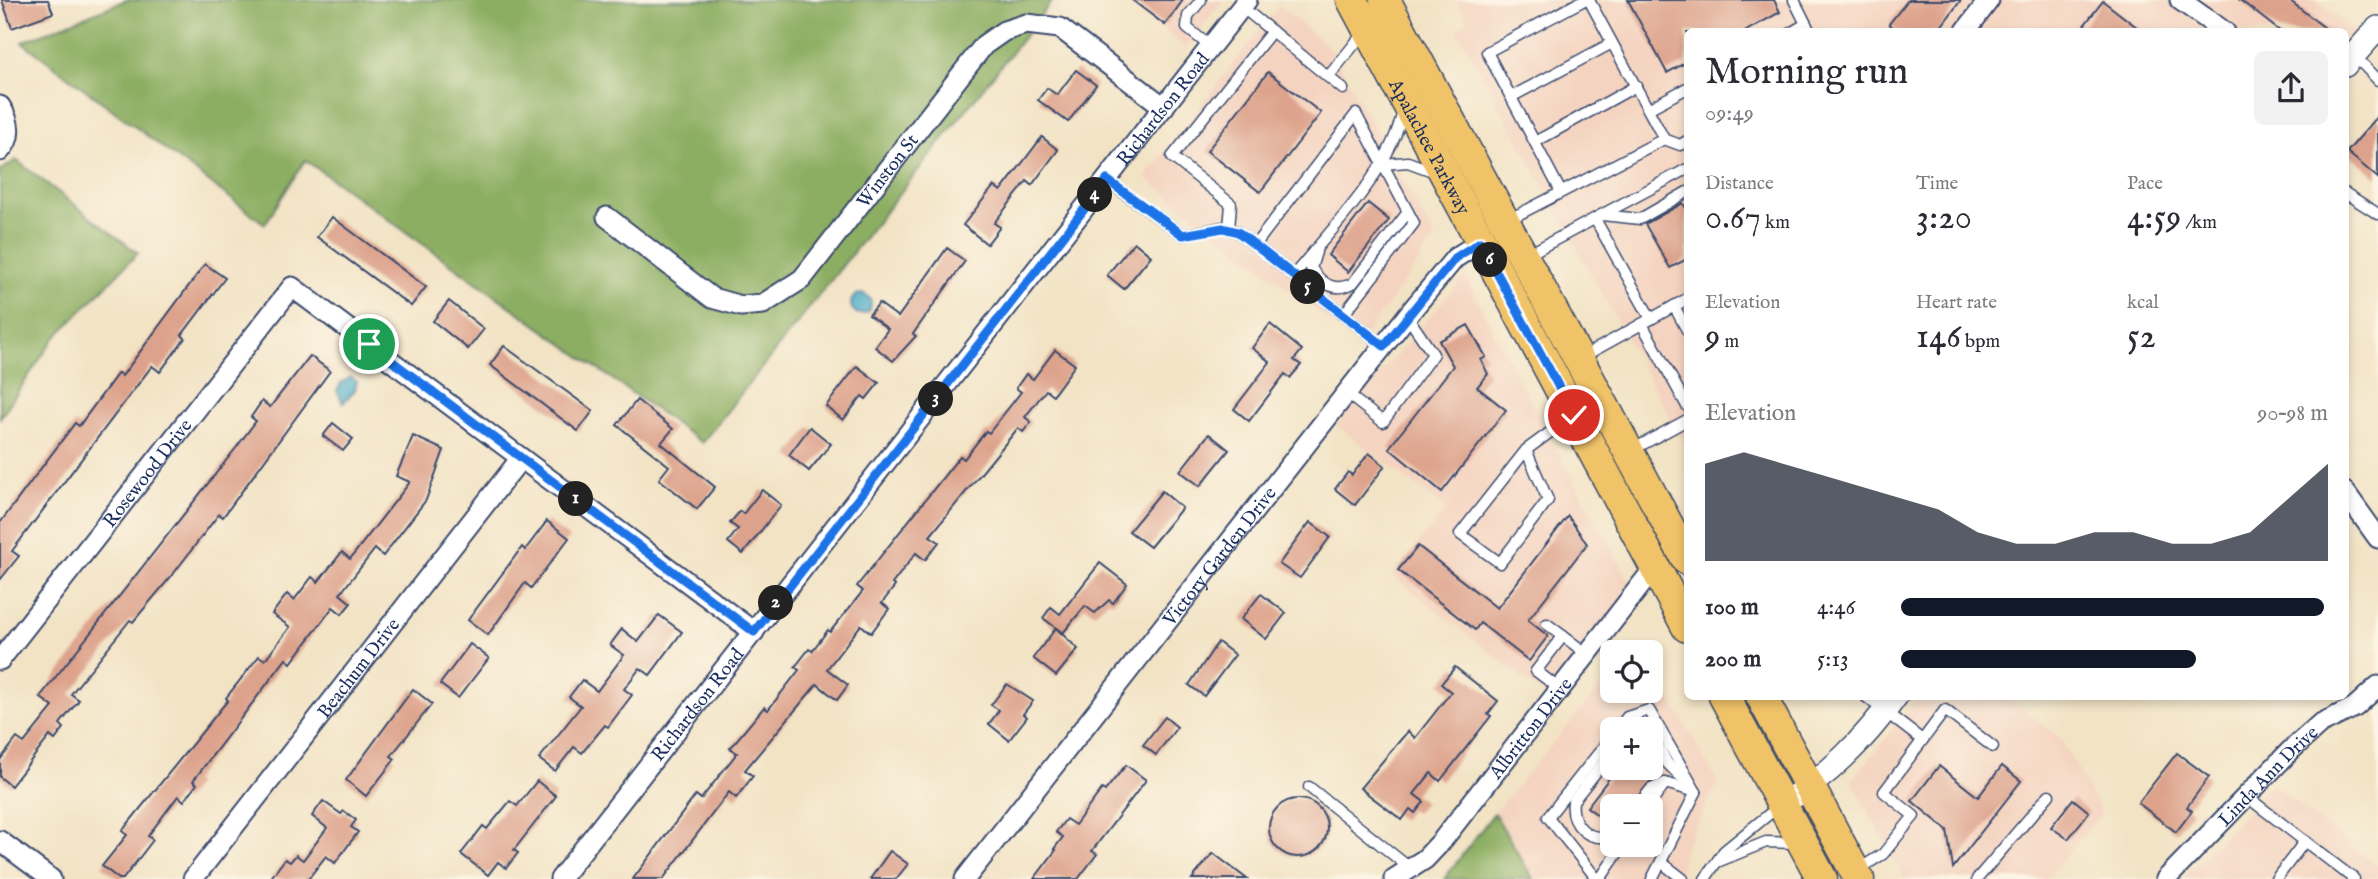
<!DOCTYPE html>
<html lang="en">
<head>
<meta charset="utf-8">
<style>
  :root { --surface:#fff; --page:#f2f2f3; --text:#2b2b33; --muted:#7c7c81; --accent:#111827 }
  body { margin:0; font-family:"IM FELL English",serif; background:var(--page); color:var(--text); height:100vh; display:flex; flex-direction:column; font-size:26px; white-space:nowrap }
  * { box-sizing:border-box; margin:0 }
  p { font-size:23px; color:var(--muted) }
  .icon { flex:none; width:38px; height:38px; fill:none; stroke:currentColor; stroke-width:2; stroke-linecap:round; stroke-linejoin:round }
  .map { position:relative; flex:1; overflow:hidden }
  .side { position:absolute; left:1684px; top:28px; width:665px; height:672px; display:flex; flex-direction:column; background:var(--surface); border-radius:10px; box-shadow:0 4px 10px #0003 }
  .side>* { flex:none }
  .controls { position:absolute; left:1600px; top:640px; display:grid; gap:14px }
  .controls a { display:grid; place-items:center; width:63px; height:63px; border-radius:10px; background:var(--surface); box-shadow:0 4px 10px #0003; font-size:35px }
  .pin { position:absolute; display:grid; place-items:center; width:60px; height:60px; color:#fff; margin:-30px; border:4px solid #fff; border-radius:50%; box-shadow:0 2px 7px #0007 }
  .km { position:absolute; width:35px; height:35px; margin:-18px; border-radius:50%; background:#222; color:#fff; font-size:19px; line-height:35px; text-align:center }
  .round { display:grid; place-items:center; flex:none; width:74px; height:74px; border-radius:10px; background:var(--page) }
  .summary { display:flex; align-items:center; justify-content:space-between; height:119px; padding:0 21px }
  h1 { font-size:38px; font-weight:600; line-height:52px }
  .metrics { display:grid; grid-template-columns:repeat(3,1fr); gap:10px; height:119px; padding:7px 21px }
  .metrics div { display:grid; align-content:center }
  .metrics b { font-size:35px; font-weight:600 }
  .metrics small { font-size:19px; font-weight:400 }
  .metrics p { font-size:19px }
  .chart { height:196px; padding:14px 21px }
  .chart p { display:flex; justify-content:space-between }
  .chart svg { width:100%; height:126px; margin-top:7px; fill:var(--accent); opacity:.7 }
  ul { padding:0 21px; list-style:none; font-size:23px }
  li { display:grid; grid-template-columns:112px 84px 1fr; align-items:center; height:52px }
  li i { height:18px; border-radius:9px; background:var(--accent) }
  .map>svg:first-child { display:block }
  .built { fill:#f4d3c0; fill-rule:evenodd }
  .forest { fill:#8cae62; stroke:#546e60; stroke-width:2 }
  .water { fill:#49acc8; stroke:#326e93; stroke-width:2 }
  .building { fill:#dda28b }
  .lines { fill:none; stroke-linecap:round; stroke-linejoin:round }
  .service-casing { stroke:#3b4a6d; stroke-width:13 }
  .minor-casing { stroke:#3b4a6d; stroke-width:23 }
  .tertiary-casing { stroke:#3b4a6d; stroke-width:26 }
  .primary-casing { stroke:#3b4a6d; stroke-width:33 }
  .service { stroke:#fff; stroke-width:10 }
  .minor { stroke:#fff; stroke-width:19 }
  .tertiary { stroke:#fff; stroke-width:23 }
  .primary { stroke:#f0c369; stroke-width:30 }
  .route-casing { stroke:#fff; stroke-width:14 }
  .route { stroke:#1a73e8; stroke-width:9 }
  .labels { text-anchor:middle; stroke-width:5; stroke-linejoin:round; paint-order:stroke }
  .street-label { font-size:19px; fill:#1b2f5e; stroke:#fcf5e5 }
</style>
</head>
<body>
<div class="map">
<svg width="2378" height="879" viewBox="0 0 2378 879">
  <rect width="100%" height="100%" fill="#fcf5e5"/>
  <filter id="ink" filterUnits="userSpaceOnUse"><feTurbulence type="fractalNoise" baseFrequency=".0143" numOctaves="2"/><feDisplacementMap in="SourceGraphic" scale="14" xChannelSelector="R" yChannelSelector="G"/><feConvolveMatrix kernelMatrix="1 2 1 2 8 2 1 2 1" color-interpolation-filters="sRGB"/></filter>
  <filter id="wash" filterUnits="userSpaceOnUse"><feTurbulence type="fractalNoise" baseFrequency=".00686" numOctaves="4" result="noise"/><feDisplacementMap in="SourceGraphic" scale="28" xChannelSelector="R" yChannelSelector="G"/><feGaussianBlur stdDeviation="1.57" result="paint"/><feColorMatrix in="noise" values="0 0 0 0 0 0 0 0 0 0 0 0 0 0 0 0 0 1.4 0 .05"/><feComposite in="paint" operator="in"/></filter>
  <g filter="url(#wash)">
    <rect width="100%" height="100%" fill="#f2e3c5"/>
    <g class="built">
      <polygon points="1126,0 1223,0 1186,48"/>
      <polygon points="1456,0 2316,0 2356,32 2345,43 2345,32 1687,32 1687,448 1457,29 1468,21"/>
      <polygon points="1279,5 1331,49 1435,239 1359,344 1145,177"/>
      <polygon points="1465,276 1531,403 1632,586 1546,696 1393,576 1446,509 1336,425"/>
      <path d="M1650,662L1718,783L1685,846L1678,879H1533L1494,813L1612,673V691H1650ZM1612,730H1650V768H1612ZM1612,807H1650V845H1612Z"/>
      <polygon points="1918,697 2009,697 2060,738 2102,813 2046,879 1904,879 1852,781"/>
      <polygon points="2272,784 2378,867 2378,879 2183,879"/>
    </g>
    <g class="forest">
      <polygon points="126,0 1053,0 702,443 305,160 265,224 22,42"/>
      <polygon points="16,160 138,253 53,340 0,418 0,171"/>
      <polygon points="1494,813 1533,879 1444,879"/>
    </g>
    <g class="water">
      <circle cx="861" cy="304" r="10"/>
      <polygon points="351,377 357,382 355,390 343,403 337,391 341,383"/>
    </g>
    <g id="blocks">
      <g class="building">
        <polygon points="2,0 48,0 53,13 12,28"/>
        <polygon points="1132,0 1183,0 1165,25"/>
        <polygon points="1628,0 1774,0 1780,12 1744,32 1687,32 1687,62 1667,73"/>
        <polygon points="1908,0 1961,0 1937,32 1899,32 1889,24"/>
        <polygon points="2240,0 2289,0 2330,32 2281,32"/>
        <polygon points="2103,1 2143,32 2079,32"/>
        <polygon points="1076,70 1096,85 1068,122 1038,100 1047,88 1057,95"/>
        <polygon points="1268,72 1321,113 1260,192 1207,151"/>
        <polygon points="2378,116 2378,178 2347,152"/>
        <polygon points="1042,137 1058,150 1032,185 1027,181 994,223 1000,227 987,244 963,225 994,186 1001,191"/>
        <polygon points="1368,203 1389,220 1348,272 1328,255"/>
        <polygon points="1683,203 1687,210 1687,259 1670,268 1645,224"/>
        <polygon points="332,217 426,287 411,306 317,237"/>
        <polygon points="1134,242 1151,256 1124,289 1107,275"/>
        <polygon points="947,248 965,261 913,334 916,336 893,361 875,347 888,329 869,315 879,303 898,317"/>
        <polygon points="205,264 225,278 182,335 185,338 160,372 152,366 12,551 19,556 0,580 0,523 75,423 79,426 118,373 122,376"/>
        <polygon points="449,301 484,329 468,349 433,321"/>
        <polygon points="1270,324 1302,350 1294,360 1301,365 1290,378 1285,374 1249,421 1234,409 1270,362 1252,348"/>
        <polygon points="1468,325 1486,357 1481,360 1488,374 1477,387 1506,410 1442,492 1389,448 1453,366 1439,341"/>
        <polygon points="504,346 593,411 578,431 490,365"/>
        <polygon points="1055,350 1075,365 1053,395 1046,390 1025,417 1031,422 1023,432 1018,428 930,536 939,542 925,560 916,553 892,584 895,586 882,603 889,609 871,633 861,625 827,669 848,685 837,700 817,684 745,770 753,776 736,798 729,792 663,879 633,879 696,795 701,799 737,753 730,748 764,707 768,710 799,670 795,667 809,649 812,651 828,630 830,632 863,591 857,586 960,456 964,459 986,431 989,433 1021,392 1016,388 1026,374 1033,379"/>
        <polygon points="310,356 330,371 223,517 219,514 174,573 133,622 130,620 71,694 79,700 60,724 64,728 55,740 50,736 11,786 0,777 0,760 17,738 24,743 53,707 40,697 236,448 256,421 251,417 262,401 270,407"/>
        <polygon points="857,366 879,383 866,399 862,396 843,420 826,406"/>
        <polygon points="637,400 673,429 661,443 715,487 697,509 659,479 669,466 617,425"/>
        <polygon points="333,423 353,439 343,451 323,436"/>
        <polygon points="810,427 831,444 809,471 789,455"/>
        <polygon points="1209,434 1229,450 1200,486 1180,471"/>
        <polygon points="413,436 444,450 426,500 383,556 375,549 340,594 351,603 342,614 333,607 291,663 286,659 193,781 197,784 184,801 178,796 148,836 153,840 123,879 119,879 102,866 127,835 122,831 228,700 226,698 259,656 265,660 290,627 272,614 287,594 294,600 312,577 318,582 342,552 350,559 410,482 396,476"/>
        <polygon points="1369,453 1385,466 1355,505 1335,489 1348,472 1352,475"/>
        <polygon points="762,490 781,505 743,554 728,542 738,529 730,523 740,511 743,514"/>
        <polygon points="1162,491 1182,508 1150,547 1129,531"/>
        <polygon points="1568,516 1587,544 1528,620 1548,636 1529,661 1480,623 1475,630 1398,570 1418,546 1497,608"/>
        <polygon points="547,521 569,538 531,588 525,583 488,635 468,620 522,547 525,550"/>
        <polygon points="1310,522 1330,537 1300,578 1279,564"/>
        <polygon points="1100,563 1127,584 1113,603 1109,600 1095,613 1085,606 1063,633 1043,618 1051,607 1060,614"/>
        <polygon points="1261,594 1286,613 1266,639 1241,619"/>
        <polygon points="659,615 682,632 650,675 640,668 624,689 632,695 608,727 605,725 582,753 574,747 555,771 539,759 581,706 569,697 582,680 597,691 624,655 610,645 622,629 638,642"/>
        <polygon points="1056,628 1078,649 1056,676 1033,658"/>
        <polygon points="1218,642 1235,655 1204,696 1189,685"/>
        <polygon points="470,644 489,658 458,698 440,684"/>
        <polygon points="1455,667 1498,701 1488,714 1491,716 1440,781 1431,773 1414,794 1424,802 1415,813 1410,809 1402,820 1360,788 1408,731 1415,738 1451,692 1441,684"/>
        <polygon points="1007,684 1033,701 1023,714 1027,717 1009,740 989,724 999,710 991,705"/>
        <polygon points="413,689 432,704 391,756 395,759 366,796 346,780"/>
        <polygon points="1165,717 1177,727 1156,755 1143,745"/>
        <polygon points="2177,753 2209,777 2187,807 2192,811 2176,832 2138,803"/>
        <polygon points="1126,765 1146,780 1092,851 1097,854 1078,879 1034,879 1056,850 1054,849 1063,837 1056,832 1066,819 1075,825 1102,789 1105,791"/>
        <polygon points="1939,766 1978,797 2002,766 2021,781 1953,868 1947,830 1912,801"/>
        <polygon points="1617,768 1645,768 1655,776 1629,807 1612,807 1612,826 1587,807"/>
        <polygon points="537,781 556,796 514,850 518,853 506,868 498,862 488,875 461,854 483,826 487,829 510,801 517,806"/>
        <circle cx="1298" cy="828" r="29"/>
        <polygon points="2073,799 2089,812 2068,839 2051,827"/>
        <polygon points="323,801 341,814 344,811 356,820 351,827 358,832 335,863 326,856 308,879 270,879 285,859 290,862 296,855 303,860 327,828 312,816"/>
        <polygon points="890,851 908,864 896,879 870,879"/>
        <polygon points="1213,853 1247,879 1192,879"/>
      </g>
    </g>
  </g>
  <g filter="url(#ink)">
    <use href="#blocks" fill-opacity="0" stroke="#3b4a6d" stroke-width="2"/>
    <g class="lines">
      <g class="service-casing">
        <g id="service">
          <polyline points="1201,0 1188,16 1187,28 1211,47"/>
          <polyline points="1589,0 1664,139"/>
          <polyline points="1794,0 1810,32"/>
          <polyline points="1242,7 1343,89"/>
          <polyline points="1792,32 1806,24"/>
          <polyline points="2354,55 2378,80"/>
          <polyline points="1328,77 1365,31"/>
          <polyline points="1511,97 1612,43"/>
          <polyline points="1648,109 1687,88"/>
          <polyline points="1535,142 1636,86"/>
          <polyline points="1383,164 1408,162 1435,172"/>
          <polyline points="1106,180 1183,235 1223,227 1238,232 1384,346"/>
          <polyline points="1561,192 1487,52 1584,0"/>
          <polyline points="2345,193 2378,214"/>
          <polyline points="1602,215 1640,219 1687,192"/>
          <polyline points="1595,219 1651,319"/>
          <polyline points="1506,221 1664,139 1680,145 1687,141"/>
          <polyline points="1229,229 1231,204 1172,157 1272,31"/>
          <polyline points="1255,245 1356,114 1414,223 1344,314"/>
          <path d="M1316,252L1311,268C1321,284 1336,293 1353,283L1408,212"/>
          <polyline points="1527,255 1687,169"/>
          <path d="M1294,275C1332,228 1391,171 1403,110"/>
          <polyline points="1674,306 1687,330"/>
          <polyline points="1642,324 1687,406"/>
          <polyline points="1582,357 1687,299"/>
          <polyline points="1346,393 1383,422 1433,354 1407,316"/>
          <polyline points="1526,450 1548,500 1500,563 1460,534 1526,450 1571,417"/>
          <polyline points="1632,450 1687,420"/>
          <polyline points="1547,624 1587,654"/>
          <polyline points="1560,689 1536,671 1563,636"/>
          <polyline points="1865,696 1922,740"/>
          <polyline points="1617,730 1627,717 1649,710 1696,792"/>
          <polyline points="1650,739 1660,749 1667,763 1686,782"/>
          <path d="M1612,752L1573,801C1570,825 1588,842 1612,836"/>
          <polyline points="1309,787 1411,869"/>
          <polyline points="2246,796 2354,879"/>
          <polyline points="1637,807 1651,789 1665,783"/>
          <polyline points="1649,807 1665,783 1696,792"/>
          <polyline points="1661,862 1683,879"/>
          <polyline points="1717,862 1766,842 1796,843"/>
          <polyline points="1859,869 1883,854 1914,816 1884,792 1945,710 1993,747"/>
          <polyline points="1597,879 1548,817 1612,736"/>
          <polyline points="1600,879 1623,845"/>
          <polyline points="1652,879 1696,792"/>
          <polyline points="1705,879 1724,851 1779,806"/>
          <polyline points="1977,879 2049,795"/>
          <polyline points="2276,879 2305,841"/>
        </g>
      </g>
      <g class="minor-casing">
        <g id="minor">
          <polyline points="2180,0 2225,32"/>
          <polyline points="1965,32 1989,0"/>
          <path d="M0,106C10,121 13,137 0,151"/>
          <path id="s1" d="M607,217L712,298L741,306L763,304L802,279L984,45L1004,31L1026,24L1060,28L1164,107"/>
          <polyline points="2345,492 2378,538"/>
          <path id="s2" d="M0,660L292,287L754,632"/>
          <polyline points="0,841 51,879"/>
          <path id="s3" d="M193,879L521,458"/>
          <path id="s4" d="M560,879L1247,0"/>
          <path id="s5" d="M965,879L1407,316L1455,258L1480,242"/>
          <path id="s6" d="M1394,879L1425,859L1441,842L1655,567"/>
          <path id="s7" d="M2166,879L2291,750L2320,724L2355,707L2378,686"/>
        </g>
      </g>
      <g class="tertiary-casing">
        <g id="tertiary">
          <polyline points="2345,65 2378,28"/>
          <path d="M1782,804C1829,776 1864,740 1896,696"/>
        </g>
      </g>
      <g class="primary-casing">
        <g id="primary">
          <path id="s8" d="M1352,0L1687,627"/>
          <polyline points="1385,0 1687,560"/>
          <polyline points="1724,696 1822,879"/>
          <polyline points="1761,696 1859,879"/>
        </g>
      </g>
      <use href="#service" class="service"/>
      <use href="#minor" class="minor"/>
      <use href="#tertiary" class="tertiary"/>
      <use href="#primary" class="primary"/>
    </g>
  </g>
  <g class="lines" filter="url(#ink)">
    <g class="route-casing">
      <polyline id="route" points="369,344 754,632 1107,180 1183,235 1223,228 1238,232 1384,346 1455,258 1480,242 1574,415"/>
    </g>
    <use href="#route" class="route"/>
  </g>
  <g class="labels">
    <g class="street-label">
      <text dy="7" stroke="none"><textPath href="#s4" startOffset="978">Richardson Road</textPath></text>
      <text dy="7" stroke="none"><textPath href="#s8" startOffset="166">Apalachee Parkway</textPath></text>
      <text dy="7" stroke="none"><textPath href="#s1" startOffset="369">Winston St</textPath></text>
      <text dy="7" stroke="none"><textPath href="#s2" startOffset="238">Rosewood Drive</textPath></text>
      <text dy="7" stroke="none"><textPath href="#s5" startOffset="411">Victory Garden Drive</textPath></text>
      <text dy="7" stroke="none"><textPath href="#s3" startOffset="268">Beachum Drive</textPath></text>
      <text dy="7" stroke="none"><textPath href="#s4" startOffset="222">Richardson Road</textPath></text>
      <text dy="7" stroke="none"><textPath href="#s6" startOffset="205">Albritton Drive</textPath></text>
      <text dy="7" stroke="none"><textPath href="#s7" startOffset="145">Linda Ann Drive</textPath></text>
    </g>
  </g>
</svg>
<div class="controls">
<a><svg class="icon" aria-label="locate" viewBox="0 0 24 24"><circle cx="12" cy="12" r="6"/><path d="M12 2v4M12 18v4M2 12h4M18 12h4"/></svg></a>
<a>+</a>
<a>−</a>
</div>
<div class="pin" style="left:369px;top:344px;background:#1e9e55"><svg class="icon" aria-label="arrive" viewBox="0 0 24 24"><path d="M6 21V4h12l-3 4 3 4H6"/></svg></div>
<div class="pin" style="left:1574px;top:415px;background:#d93025"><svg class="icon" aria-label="check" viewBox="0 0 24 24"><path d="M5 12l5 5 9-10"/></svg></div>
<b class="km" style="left:576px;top:499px">1</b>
<b class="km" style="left:776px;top:603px">2</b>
<b class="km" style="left:936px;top:399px">3</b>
<b class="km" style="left:1095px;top:195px">4</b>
<b class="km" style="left:1308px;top:287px">5</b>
<b class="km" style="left:1490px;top:260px">6</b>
<section class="side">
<div class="summary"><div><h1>Morning run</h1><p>09:49</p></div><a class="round"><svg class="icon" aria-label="share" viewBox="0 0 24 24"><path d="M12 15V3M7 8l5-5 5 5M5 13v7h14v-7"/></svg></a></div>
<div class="metrics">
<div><p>Distance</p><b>0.67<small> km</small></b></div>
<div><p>Time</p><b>3:20</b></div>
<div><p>Pace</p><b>4:59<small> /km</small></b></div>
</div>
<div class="metrics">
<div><p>Elevation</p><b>9<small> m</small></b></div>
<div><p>Heart rate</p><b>146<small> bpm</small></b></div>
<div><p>kcal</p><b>52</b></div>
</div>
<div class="chart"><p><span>Elevation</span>90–98 m</p>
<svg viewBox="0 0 160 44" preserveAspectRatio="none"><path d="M0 44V10L10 6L20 10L30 14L40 18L50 22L60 26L70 34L80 38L90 38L100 34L110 34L120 38L130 38L140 34L150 22L160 10V44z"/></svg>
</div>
<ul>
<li><b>100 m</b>4:46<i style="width:99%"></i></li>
<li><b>200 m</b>5:13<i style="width:69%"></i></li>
</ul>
</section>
</div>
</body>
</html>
